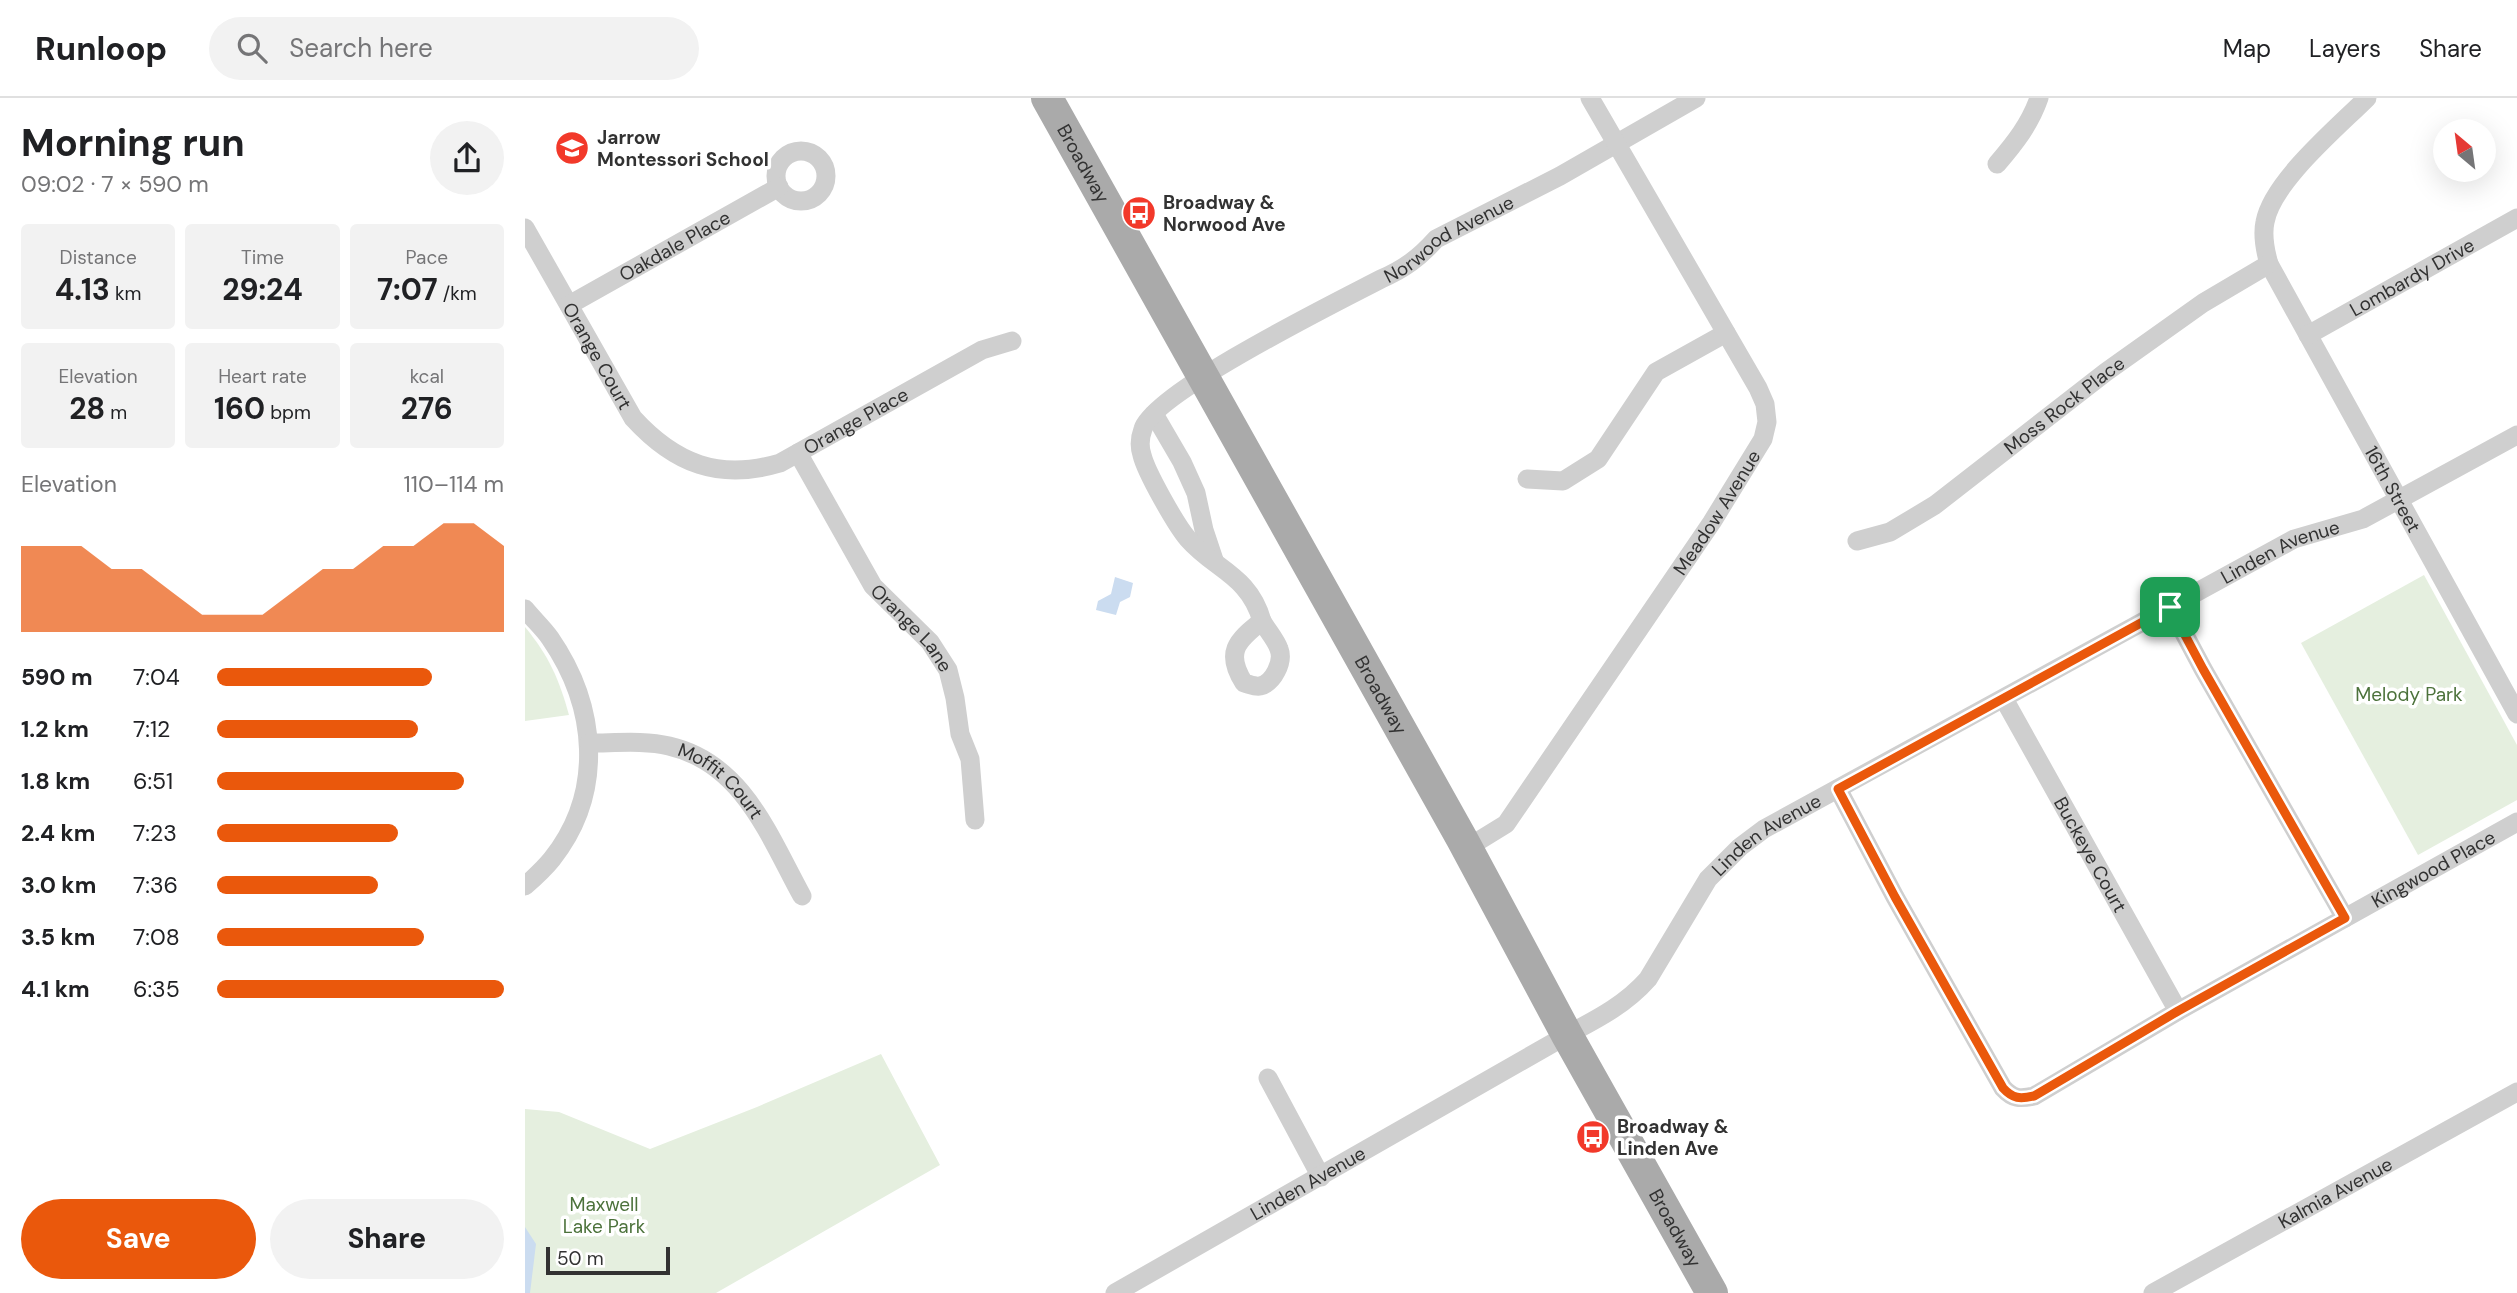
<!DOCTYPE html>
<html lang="en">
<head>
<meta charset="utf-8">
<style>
  :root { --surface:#fff; --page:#f2f2f2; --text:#202124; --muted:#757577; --line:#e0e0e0; --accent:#ea580c }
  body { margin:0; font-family:"DM Sans",sans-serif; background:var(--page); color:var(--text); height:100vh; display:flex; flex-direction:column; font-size:26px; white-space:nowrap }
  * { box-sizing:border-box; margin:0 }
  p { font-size:23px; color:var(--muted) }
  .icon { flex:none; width:38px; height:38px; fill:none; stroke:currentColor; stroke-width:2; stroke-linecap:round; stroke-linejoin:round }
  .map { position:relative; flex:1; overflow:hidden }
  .side { display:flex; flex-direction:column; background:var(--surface); width:525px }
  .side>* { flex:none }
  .needle { width:46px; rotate:331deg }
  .fabs { position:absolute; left:1908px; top:21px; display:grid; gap:14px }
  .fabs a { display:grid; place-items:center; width:63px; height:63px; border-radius:50%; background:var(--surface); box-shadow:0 7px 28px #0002; font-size:35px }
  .scale { position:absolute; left:21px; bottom:18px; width:124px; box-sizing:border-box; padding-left:7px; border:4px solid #323232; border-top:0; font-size:19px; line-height:24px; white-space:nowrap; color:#323232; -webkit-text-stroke:5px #fff; paint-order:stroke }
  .pin { position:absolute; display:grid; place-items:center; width:60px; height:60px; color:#fff; margin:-30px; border-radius:14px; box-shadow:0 4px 10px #0006 }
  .round { display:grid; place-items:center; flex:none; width:74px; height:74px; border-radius:37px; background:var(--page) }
  .overview { display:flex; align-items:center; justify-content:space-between; height:119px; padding:0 21px }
  h1 { font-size:38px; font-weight:700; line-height:52px }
  .metrics { display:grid; grid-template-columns:repeat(3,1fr); gap:10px; height:119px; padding:7px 21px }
  .metrics div { display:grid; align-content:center; border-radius:7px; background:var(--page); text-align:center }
  .metrics b { font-size:30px; font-weight:700 }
  .metrics small { font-size:19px; font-weight:400 }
  .metrics p { font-size:19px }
  .chart { height:196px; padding:14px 21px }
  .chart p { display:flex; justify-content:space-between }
  .chart svg { width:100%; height:126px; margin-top:7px; fill:var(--accent); opacity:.7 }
  .primary-button { display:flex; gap:14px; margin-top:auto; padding:14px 21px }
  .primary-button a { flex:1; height:80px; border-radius:42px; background:var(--accent); color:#fff; font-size:28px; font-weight:700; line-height:80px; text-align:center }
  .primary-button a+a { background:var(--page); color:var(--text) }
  ul { padding:0 21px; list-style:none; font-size:23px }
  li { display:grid; grid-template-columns:112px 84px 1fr; align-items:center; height:52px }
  li i { height:18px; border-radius:9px; background:var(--accent) }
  header { display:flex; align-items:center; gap:42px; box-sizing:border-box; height:98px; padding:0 35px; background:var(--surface); border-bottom:2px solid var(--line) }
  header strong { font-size:33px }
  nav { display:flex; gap:38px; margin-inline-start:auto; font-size:24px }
  .search { width:490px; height:63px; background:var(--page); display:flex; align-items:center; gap:18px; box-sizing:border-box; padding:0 24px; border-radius:38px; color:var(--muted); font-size:26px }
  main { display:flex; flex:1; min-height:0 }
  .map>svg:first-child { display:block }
  .green { fill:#e5efdf }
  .water { fill:#cbdcf0 }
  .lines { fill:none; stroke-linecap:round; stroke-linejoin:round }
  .street { stroke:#cfcfcf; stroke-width:19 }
  .primary { stroke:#aaa; stroke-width:32 }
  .route-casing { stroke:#fff; stroke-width:14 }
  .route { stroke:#ea580c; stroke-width:9 }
  .labels { text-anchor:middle; stroke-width:7; stroke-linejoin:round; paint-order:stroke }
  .poi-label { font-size:19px; font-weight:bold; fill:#323232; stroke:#fff; text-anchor:start }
  .street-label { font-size:19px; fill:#323232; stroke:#fff }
  .park-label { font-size:19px; fill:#4c723b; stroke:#fff }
</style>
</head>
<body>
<header>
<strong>Runloop</strong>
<div class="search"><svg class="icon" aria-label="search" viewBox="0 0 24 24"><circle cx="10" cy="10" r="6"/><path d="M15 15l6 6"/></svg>Search here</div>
<nav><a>Map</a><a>Layers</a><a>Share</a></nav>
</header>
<main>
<section class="side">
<div class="overview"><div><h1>Morning run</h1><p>09:02 · 7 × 590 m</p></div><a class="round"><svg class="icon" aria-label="share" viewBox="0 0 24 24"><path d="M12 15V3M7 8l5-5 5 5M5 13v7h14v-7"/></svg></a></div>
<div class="metrics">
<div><p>Distance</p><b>4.13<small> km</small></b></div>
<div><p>Time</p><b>29:24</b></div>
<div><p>Pace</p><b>7:07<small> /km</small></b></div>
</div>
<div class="metrics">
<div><p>Elevation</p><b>28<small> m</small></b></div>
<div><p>Heart rate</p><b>160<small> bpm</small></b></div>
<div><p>kcal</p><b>276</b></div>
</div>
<div class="chart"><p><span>Elevation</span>110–114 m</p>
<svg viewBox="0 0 160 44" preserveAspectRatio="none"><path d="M0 44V14L10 14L20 14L30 22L40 22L50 30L60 38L70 38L80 38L90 30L100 22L110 22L120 14L130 14L140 6L150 6L160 14V44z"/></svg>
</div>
<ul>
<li><b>590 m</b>7:04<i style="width:75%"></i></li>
<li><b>1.2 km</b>7:12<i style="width:70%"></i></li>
<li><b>1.8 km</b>6:51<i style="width:86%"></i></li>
<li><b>2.4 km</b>7:23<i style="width:63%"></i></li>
<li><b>3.0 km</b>7:36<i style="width:56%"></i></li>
<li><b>3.5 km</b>7:08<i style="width:72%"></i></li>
<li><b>4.1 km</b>6:35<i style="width:100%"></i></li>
</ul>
<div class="primary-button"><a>Save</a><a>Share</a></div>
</section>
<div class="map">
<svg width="1992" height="1195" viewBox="0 0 1992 1195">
  <rect width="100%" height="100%" fill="#fff"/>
  <g class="green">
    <polygon points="1899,477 1992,647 1992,702 1893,757 1776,545"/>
    <path d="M0,529C24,558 34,581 44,617L0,623Z"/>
    <polygon points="356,956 415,1067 191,1195 0,1195 0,1011 34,1014 125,1051 232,1009"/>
  </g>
  <g class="water">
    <polygon points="590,479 608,485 605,499 595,504 591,517 571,512 573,503 586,496"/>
    <polygon points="0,1129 11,1146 5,1195 0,1195"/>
  </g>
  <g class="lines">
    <g class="street">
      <path id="s1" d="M1842,0C1813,29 1747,84 1740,124C1737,138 1740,152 1744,166L1992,616"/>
      <circle cx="276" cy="78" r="25"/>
      <path d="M1472,66C1490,45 1505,26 1514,0"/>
      <path id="s2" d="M0,130L108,320C150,366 194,383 255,365L457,252L487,243"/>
      <path id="s3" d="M44,207L254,89"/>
      <path id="s4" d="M1783,237L1992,120"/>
      <polyline points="629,316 657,364 671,395 679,432 689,462"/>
      <path id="s5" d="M273,355L348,488L405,544L423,572L430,600L435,636L445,661L450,722"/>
      <polyline points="1002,381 1038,383 1073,361 1131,274 1201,235"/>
      <path id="s6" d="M1332,443L1365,434L1410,407L1581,274L1678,205L1744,166"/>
      <polyline points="1645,509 1678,571 1820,820"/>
      <path d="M0,511C8,521 18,530 25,540C72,608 80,694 27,761C19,771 9,780 0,788"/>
      <path id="s7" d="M737,523C724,477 690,472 663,441C651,427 621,374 617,357C614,348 615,339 618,331C629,294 814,203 856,181C879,171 894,160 911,141L1035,78L1171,0"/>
      <path d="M737,523C742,532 751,542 754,551C759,564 748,585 735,588C730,589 724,586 719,585C700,555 711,543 737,523Z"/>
      <path id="s8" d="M1479,601L1653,913"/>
      <path id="s9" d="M64,645C90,645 120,642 144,648C218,665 244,738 277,798"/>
      <path id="s10" d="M1313,691L1370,799L1478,990C1488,1001 1495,1001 1509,998L1653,913L1992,724"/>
      <path id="s11" d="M942,750L981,726L1187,424L1238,341L1242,324L1240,306L1233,290L1065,0"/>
      <polyline points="743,980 796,1079"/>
      <path id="s12" d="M590,1195L1042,937C1072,921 1100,907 1123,881L1183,781L1215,749L1239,731L1769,441L1838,421L1992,337"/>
      <path id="s13" d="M1628,1195L1992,994"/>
    </g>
    <path class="primary" id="s14" d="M522,0L937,741L1042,937L1187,1195"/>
  </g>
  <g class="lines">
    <g class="route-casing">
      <path id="route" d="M1645,509L1678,571L1820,820L1653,913L1509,998C1495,1001 1488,1001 1478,990L1370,799L1313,691Z"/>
    </g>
    <use href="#route" class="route"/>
  </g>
  <defs>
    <g id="school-disc" transform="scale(1.75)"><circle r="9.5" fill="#f2392a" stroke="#fff"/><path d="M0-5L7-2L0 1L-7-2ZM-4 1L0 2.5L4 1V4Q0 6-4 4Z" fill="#fff"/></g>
    <g id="bus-disc" transform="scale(1.75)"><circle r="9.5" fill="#f2392a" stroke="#fff"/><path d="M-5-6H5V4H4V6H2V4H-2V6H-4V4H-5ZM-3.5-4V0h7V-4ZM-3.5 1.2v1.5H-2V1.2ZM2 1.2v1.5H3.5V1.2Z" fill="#fff"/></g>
  </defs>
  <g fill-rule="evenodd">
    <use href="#school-disc" x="47" y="50"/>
    <use href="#bus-disc" x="614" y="115"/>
    <use href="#bus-disc" x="1068" y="1039"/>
  </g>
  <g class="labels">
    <g class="poi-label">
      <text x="72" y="46">Jarrow<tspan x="72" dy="22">Montessori School</tspan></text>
      <text x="638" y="111">Broadway &amp;<tspan x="638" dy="22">Norwood Ave</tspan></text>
      <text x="1092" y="1035">Broadway &amp;<tspan x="1092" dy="22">Linden Ave</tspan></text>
    </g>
    <g class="street-label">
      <text dy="7" stroke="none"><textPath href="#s14" startOffset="75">Broadway</textPath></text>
      <text dy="7" stroke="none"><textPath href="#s7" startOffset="598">Norwood Avenue</textPath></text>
      <text dy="7" stroke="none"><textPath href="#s3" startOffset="121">Oakdale Place</textPath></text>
      <text dy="7" stroke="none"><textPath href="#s4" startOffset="119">Lombardy Drive</textPath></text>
      <text dy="7" stroke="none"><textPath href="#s2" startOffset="147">Orange Court</textPath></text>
      <text dy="7" stroke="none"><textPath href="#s6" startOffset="250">Moss Rock Place</textPath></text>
      <text dy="7" stroke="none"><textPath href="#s2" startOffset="469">Orange Place</textPath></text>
      <text dy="7" stroke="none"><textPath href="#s1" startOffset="462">16th Street</textPath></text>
      <text dy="7" stroke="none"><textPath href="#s11" startOffset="422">Meadow Avenue</textPath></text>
      <text dy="7" stroke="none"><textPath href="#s12" startOffset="1398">Linden Avenue</textPath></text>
      <text dy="7" stroke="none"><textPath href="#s5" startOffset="210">Orange Lane</textPath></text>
      <text dy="7" stroke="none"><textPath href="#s14" startOffset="684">Broadway</textPath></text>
      <text dy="7" stroke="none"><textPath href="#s9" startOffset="144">Moffit Court</textPath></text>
      <text dy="7" stroke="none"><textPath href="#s12" startOffset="810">Linden Avenue</textPath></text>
      <text dy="7" stroke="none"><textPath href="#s8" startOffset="178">Buckeye Court</textPath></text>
      <text dy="7" stroke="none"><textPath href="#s10" startOffset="835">Kingwood Place</textPath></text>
      <text dy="7" stroke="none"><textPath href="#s12" startOffset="222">Linden Avenue</textPath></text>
      <text dy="7" stroke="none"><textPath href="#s13" startOffset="208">Kalmia Avenue</textPath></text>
      <text dy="7" stroke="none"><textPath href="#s14" startOffset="1293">Broadway</textPath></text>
    </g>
    <g class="park-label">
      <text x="1884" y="603">Melody Park</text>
      <text x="79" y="1113">Maxwell<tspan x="79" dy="22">Lake Park</tspan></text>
    </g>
  </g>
</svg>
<div class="fabs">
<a><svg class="needle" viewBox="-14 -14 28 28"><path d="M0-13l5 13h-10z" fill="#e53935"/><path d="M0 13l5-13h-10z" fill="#757577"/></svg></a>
</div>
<div class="scale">50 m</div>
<div class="pin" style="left:1645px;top:509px;background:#1e9e55"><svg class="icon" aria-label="arrive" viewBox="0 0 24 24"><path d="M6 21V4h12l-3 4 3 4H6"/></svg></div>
</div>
</main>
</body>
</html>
